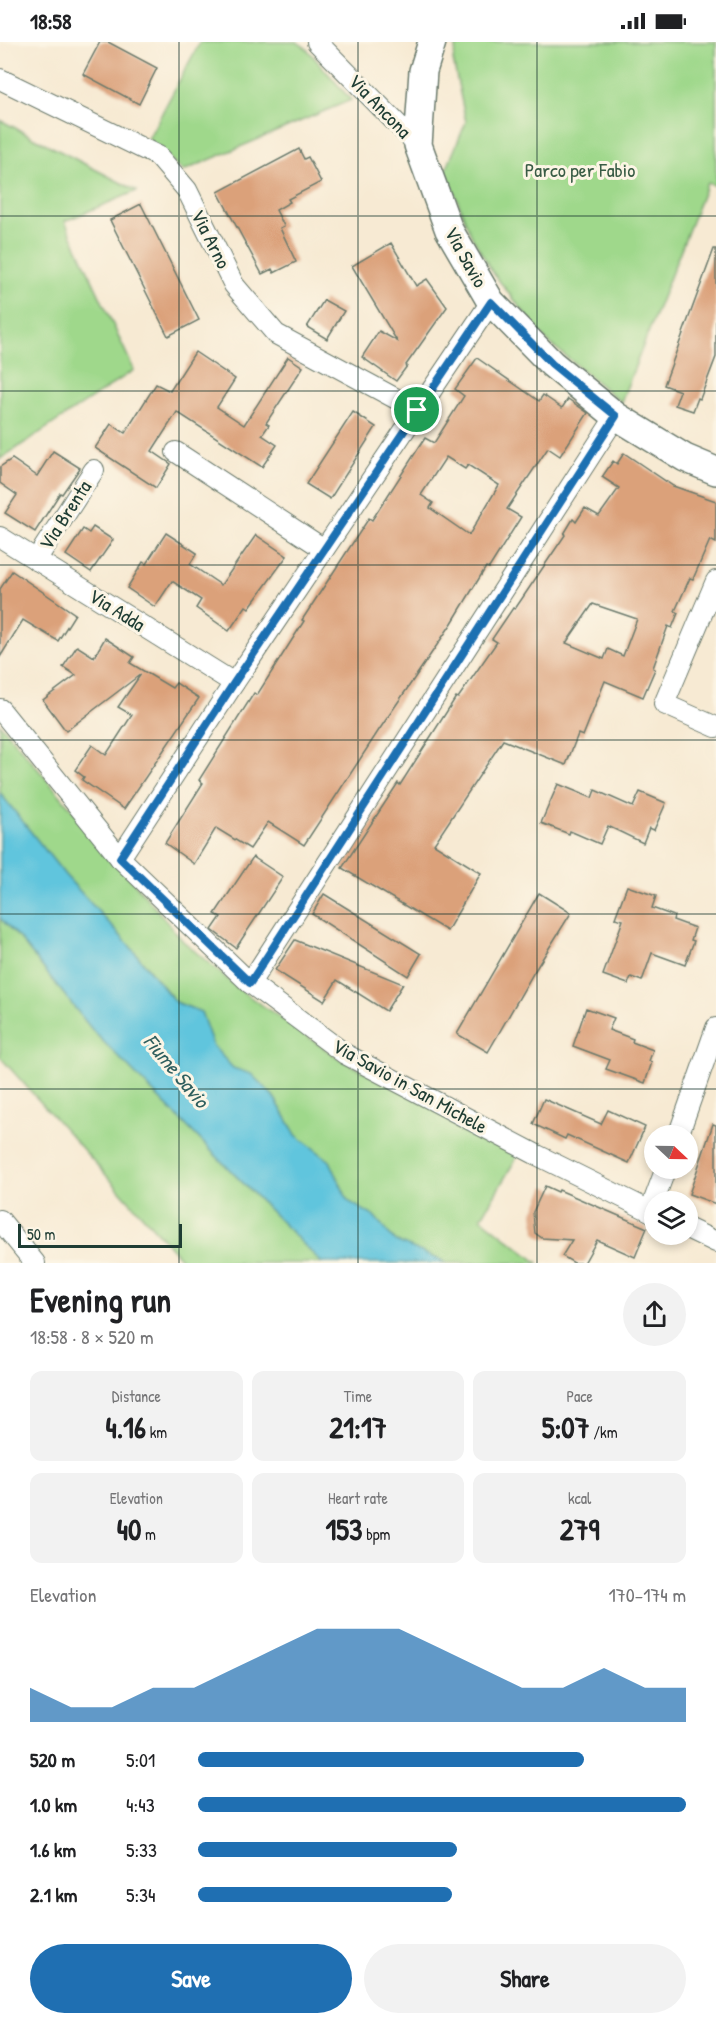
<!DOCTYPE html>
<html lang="en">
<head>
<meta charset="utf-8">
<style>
  :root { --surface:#fff; --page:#f2f2f2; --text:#202124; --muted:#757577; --accent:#1f6fb2 }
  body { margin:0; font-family:"Patrick Hand",sans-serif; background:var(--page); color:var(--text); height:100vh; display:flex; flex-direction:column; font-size:22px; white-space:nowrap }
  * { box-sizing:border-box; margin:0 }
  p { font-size:20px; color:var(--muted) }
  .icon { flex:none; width:33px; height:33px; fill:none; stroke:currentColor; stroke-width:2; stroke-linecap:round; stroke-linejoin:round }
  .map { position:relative; height:1221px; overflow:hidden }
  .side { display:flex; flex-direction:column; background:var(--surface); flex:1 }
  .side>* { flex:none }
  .needle { width:39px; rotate:112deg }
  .tools { position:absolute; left:644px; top:1083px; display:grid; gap:12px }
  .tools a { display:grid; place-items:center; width:54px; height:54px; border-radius:50%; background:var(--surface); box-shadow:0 3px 9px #0003; font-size:30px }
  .scale { position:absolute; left:18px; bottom:15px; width:164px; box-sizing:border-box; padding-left:6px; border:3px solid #1f3d34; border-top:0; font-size:16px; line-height:21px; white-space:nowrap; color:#1f3d34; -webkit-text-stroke:4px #fcf5e5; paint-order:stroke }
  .pin { position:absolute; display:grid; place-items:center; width:51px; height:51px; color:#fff; margin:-26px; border:3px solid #fff; border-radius:50%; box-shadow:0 2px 6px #0007 }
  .round { display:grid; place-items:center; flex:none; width:63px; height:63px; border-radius:32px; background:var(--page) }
  .summary { display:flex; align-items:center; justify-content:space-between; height:102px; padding:0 30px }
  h1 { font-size:33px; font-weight:700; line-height:45px }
  .figures { display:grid; grid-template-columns:repeat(3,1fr); gap:9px; height:102px; padding:6px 30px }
  .figures div { display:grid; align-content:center; border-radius:12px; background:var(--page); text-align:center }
  .figures b { font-size:30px; font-weight:700 }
  .figures small { font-size:16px; font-weight:400 }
  .figures p { font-size:16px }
  .chart { height:168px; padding:12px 30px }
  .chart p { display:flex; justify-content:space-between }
  .chart svg { width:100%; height:108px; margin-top:6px; fill:var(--accent); opacity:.7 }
  .action { display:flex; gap:12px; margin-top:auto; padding:12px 30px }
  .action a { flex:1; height:69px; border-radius:36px; background:var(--accent); color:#fff; font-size:24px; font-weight:700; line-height:69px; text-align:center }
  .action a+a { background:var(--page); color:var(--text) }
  ul { padding:0 30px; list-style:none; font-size:20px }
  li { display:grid; grid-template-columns:96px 72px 1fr; align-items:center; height:45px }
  li i { height:15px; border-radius:8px; background:var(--accent) }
  .status { display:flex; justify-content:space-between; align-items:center; height:42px; padding:0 30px; background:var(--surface); direction:ltr }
  .status svg { height:16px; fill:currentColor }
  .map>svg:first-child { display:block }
  .green { fill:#9fd88b; stroke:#5f8a60; stroke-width:1.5 }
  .water { fill:#60c5dd; stroke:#408188; stroke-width:1.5 }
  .building { fill:#dba17a; fill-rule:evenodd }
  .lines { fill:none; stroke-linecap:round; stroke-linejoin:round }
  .street-casing { stroke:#6b7a6c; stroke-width:22 }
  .secondary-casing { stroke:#6b7a6c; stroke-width:30 }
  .street { stroke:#fff; stroke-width:20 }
  .secondary { stroke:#fff; stroke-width:27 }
  .route-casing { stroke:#fff; stroke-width:12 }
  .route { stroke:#1f6fb2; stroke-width:8 }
  .grid { fill:none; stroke:#1f3d34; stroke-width:1.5; stroke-opacity:0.55 }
  .labels { text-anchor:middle; stroke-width:6; stroke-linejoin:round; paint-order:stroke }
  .street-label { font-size:20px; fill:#1f3d34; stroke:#fcf5e5 }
  .park-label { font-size:20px; fill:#395c45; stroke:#fcf5e5 }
  .water-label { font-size:21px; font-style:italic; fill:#2f5f5e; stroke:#fcf5e5 }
</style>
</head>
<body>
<div class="status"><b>18:58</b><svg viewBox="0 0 49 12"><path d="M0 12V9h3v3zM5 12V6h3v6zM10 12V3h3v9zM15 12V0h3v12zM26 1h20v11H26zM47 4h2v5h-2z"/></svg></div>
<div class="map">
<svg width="716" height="1221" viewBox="0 0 716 1221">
  <rect width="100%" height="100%" fill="#fcf5e5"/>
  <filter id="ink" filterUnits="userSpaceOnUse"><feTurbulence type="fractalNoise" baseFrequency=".0167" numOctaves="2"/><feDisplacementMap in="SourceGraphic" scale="12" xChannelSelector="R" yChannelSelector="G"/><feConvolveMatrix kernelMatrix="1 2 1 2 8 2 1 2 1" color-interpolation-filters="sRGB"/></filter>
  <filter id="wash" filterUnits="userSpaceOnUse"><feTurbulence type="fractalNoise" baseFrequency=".008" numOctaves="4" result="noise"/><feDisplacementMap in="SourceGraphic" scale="24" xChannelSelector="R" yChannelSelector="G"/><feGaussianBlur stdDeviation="1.35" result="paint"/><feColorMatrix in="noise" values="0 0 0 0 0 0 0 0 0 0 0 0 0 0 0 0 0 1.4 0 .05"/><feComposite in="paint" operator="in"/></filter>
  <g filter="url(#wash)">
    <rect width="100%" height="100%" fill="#f7ead3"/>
    <g class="green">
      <polygon points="200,0 297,0 306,6 351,58 183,129 148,97"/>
      <polygon points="457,0 716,0 716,144 707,141 621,360 545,297 493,231 470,191 446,128 466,80 453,18"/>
      <polygon points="0,78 137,149 65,179 134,328 0,417"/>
      <polygon points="0,682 183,899 240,948 340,1017 520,1110 481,1176 538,1221 445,1221 441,1218 395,1199 375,1175 348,1159 330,1119 296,1093 274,1055 251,1033 233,1027 213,1004 201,970 176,960 128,902 65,833 0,751"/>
      <polygon points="0,876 21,898 94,990 322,1221 185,1221 0,1015"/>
    </g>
    <polygon class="water" points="0,751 65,833 128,902 175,960 201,970 213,1004 233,1026 251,1032 274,1055 296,1093 330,1119 348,1159 375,1175 395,1199 441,1218 445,1221 322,1221 94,990 21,898 0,876"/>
    <g id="blocks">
      <g class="building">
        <polygon points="100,0 108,0 157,26 139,62 83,32"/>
        <polygon points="299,107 304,117 308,115 321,140 288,157 290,160 276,168 284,184 280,186 296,220 274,231 272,227 262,232 218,150"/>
        <polygon points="141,162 199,278 168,294 110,178"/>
        <polygon points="391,201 416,244 427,237 447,265 406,323 407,324 396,339 362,315 379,289 397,299 352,224"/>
        <polygon points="714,207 716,207 716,315 700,357 698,356 693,369 675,363 680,349 664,343"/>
        <polygon points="324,258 344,269 327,297 307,285"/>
        <polygon points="195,310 235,337 217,365 244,383 288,315 303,325 266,381 269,383 262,393 277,403 262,425 177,370 152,409 171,422 156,446 95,406 111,382 125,391 156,342 170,349"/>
        <path d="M477,316L539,359L543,353L562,366L568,357L588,371L560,414L548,406L507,467L521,475L489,526L486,525L452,581L379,688L304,803L268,780L250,807L216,786L194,822L165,801L203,741L199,738L254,651L257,653L304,579L302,578L369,476L372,478L425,396L434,401L464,354L455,347ZM446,415L465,427L468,423L499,443L469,493L430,466L433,461L421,453Z"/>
        <polygon points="353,370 376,385 330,457 306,442"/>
        <polygon points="53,409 80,426 62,452 60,451 35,490 5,471 17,453 0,441 0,425 12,417 37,434"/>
        <path d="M624,411L673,444L716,459V501L710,498L693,537L690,536L675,569L678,571L672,586L668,584L653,626L655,627L643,655L605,639L583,694L578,692L566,723L503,698L434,802L481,831L447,889L342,826L398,741L400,743L456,655L458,656L497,600L492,597L513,566L515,567L565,493L564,492L573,477L576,480L585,466L599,474L619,446L602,435L613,419L617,422ZM593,562L637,577L623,614L608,607L604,617L566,601Z"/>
        <polygon points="93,485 113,498 91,530 66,513 83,487 89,491"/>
        <polygon points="166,491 197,511 190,522 221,543 256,493 287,514 249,566 246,564 229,589 196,566 201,558 172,539 155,565 127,546 143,520 146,522"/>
        <polygon points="12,529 75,572 58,599 23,578 0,615 0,547"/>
        <polygon points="105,596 134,615 130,621 172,646 176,641 199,656 124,767 82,738 84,735 75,728 92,703 106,713 132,673 118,665 141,632 66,689 43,658 76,633 63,625 77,604 94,615"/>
        <polygon points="558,742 592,756 595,748 633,765 640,750 666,761 654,788 649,786 643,801 608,784 600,802 570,789 569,792 541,781"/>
        <polygon points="253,815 283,835 236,906 212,888 221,875 215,872"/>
        <polygon points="627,844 656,854 652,866 674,874 673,878 695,886 691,898 694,899 685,923 652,911 642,939 631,935 628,942 603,933 623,878 615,876"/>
        <polygon points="539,851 571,871 534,930 488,1010 457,992"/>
        <polygon points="324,852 421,912 408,934 312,872"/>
        <polygon points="295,898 403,942 386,969 337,938 324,959 275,928"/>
        <polygon points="586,966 614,976 609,988 633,997 632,1000 653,1008 649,1019 652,1020 645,1041 606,1027 610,1018 573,1004"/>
        <polygon points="544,1057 601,1082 608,1068 645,1085 629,1121 567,1093 565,1097 533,1082"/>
        <polygon points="713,1082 716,1083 716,1162 689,1152"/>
        <polygon points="545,1144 558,1150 559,1148 647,1186 635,1215 597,1198 584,1221 574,1221 562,1214 572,1198 542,1196 535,1191 533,1170"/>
      </g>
    </g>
  </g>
  <g filter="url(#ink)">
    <use href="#blocks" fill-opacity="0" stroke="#6b7a6c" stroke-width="1.5"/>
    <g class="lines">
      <g class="street-casing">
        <g id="street">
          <polyline points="317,0 418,103"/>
          <polyline points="0,37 158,114 187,148 234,243 276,292 417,368"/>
          <polyline points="176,410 324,507"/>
          <polyline points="0,495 234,641"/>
          <polyline points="36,518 94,428"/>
          <polyline points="716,539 664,662 716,685"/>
          <polyline points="0,667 120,816 250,941 345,1012 537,1113 654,1171"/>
          <polyline points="120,816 234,641 491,260"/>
          <polyline points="250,941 616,374"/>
          <polyline points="678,1094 716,986"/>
          <polyline points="650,1169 666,1126"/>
          <polyline points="0,1178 35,1221"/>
          <polyline points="687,1186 716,1200"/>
        </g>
      </g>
      <g class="secondary-casing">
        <polyline id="secondary" points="432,0 423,29 418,103 449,188 491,260 552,322 616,374 685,416 716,429"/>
      </g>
      <use href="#street" class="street"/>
      <use href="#secondary" class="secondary"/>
    </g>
  </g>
  <g class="lines" filter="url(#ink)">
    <g class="route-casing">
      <polygon id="route" points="491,260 552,322 616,374 250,941 120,816 234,641"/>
    </g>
    <use href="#route" class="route"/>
  </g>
  <path class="grid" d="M179,0V1221M358,0V1221M537,0V1221M0,174H716M0,349H716M0,523H716M0,698H716M0,872H716M0,1047H716"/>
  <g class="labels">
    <g class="street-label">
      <text transform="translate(380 64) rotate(46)" y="7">Via Ancona</text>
      <text transform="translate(211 197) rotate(63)" y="7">Via Arno</text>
      <text transform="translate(466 215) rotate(61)" y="7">Via Savio</text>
      <text transform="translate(65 473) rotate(-57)" y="7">Via Brenta</text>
      <text transform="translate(117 568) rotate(32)" y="7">Via Adda</text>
      <text transform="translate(410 1044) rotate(29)" y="7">Via Savio in San Michele</text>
    </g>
    <g class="park-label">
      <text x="580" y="135">Parco per Fabio</text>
    </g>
    <g class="water-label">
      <text transform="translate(176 1029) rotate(50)" y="7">Fiume Savio</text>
    </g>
  </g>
</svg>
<div class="tools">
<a><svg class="needle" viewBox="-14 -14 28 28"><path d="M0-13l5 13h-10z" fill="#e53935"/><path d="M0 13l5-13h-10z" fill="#757577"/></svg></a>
<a><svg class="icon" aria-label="layers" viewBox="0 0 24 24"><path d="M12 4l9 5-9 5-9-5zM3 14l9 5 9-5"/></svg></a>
</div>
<div class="scale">50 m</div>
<div class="pin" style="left:417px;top:368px;background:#1e9e55"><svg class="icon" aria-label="arrive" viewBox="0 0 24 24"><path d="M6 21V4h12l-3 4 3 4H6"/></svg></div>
</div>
<section class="side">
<div class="summary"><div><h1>Evening run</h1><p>18:58 · 8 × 520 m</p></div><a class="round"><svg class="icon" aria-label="share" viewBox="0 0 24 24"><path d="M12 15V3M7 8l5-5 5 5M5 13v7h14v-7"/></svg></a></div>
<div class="figures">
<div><p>Distance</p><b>4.16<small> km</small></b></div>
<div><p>Time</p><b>21:17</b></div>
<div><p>Pace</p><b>5:07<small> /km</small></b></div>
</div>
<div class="figures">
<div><p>Elevation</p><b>40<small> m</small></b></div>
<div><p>Heart rate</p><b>153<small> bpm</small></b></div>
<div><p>kcal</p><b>279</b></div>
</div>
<div class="chart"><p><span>Elevation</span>170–174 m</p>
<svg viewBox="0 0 160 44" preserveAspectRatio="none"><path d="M0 44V30L10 38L20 38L30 30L40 30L50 22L60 14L70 6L80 6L90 6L100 14L110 22L120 30L130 30L140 22L150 30L160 30V44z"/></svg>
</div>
<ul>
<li><b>520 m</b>5:01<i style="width:79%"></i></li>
<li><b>1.0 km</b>4:43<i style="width:100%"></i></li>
<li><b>1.6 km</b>5:33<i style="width:53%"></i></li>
<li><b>2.1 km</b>5:34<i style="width:52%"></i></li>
</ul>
<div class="action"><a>Save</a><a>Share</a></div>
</section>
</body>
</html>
